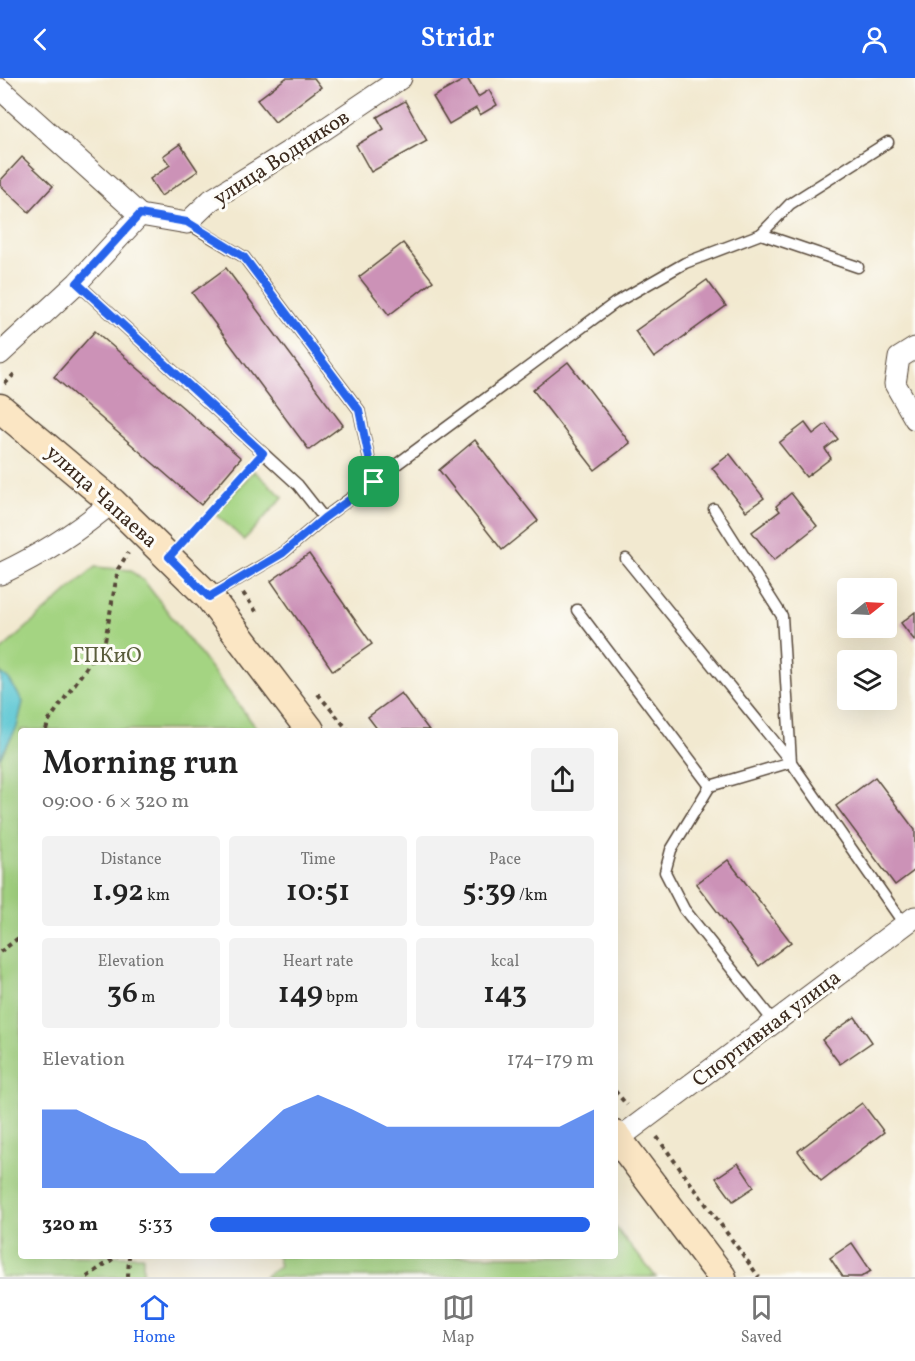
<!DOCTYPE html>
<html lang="en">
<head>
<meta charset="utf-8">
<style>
  :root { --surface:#fff; --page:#f2f2f2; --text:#222; --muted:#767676; --line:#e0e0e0; --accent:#2563eb }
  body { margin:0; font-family:Vollkorn,serif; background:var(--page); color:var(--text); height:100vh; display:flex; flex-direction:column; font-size:22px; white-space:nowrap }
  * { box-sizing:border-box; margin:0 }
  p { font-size:20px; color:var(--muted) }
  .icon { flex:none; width:33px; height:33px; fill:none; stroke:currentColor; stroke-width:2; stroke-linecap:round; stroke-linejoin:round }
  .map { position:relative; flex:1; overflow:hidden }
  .side { position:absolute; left:18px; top:650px; width:600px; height:531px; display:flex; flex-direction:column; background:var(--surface); border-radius:6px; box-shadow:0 6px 24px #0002 }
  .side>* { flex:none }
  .needle { width:39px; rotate:72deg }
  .fabs { position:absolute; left:837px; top:500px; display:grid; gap:12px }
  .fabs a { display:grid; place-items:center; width:60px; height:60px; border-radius:6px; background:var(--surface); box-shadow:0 6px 24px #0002; font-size:30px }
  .pin { position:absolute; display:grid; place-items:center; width:51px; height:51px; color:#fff; margin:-26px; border-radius:12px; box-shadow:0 3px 9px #0006 }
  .round { display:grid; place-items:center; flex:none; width:63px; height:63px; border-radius:6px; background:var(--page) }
  .summary { display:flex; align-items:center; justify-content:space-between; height:102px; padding:0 24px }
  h1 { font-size:33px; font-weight:600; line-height:45px }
  .figures { display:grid; grid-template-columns:repeat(3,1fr); gap:9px; height:102px; padding:6px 24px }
  .figures div { display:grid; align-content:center; border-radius:6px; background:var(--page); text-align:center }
  .figures b { font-size:30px; font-weight:600 }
  .figures small { font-size:16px; font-weight:400 }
  .figures p { font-size:16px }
  .chart { height:168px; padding:12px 24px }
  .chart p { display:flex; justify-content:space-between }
  .chart svg { width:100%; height:108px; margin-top:6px; fill:var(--accent); opacity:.7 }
  ul { padding:0 24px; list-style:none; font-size:20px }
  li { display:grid; grid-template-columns:96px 72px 1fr; align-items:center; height:45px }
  li i { height:15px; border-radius:8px; background:var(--accent) }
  header { display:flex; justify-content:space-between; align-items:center; height:78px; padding:0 24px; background:var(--accent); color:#fff; font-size:27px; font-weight:600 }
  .tabs { display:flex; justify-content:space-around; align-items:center; height:84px; border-top:2px solid var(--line); background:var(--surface); font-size:16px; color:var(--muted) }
  .tabs a { display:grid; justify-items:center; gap:3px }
  .tabs .active { color:var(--accent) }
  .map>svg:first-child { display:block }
  .green { fill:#a4d482; stroke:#707f50; stroke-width:1.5 }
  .water { fill:#5ac6d3; stroke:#4a7878; stroke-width:1.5 }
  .building { fill:#cc92b7 }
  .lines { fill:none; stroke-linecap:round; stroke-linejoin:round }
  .service-casing { stroke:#564739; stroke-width:13 }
  .minor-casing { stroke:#564739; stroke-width:23 }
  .secondary-casing { stroke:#564739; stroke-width:31 }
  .path { stroke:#564739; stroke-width:4; stroke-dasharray:4.5 4.5; stroke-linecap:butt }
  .service { stroke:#fff; stroke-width:10 }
  .minor { stroke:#fff; stroke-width:21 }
  .secondary { stroke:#fbe6c4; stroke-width:28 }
  .route-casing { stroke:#fff; stroke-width:12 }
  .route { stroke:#2563eb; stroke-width:8 }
  .labels { text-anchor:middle; stroke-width:6; stroke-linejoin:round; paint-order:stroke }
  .street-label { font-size:21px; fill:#3b2a1e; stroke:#fdfcf7 }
  .park-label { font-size:21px; fill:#5a5d3c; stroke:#fdfcf7 }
</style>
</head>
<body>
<header><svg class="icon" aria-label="back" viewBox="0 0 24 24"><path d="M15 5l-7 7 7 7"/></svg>Stridr<svg class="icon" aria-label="person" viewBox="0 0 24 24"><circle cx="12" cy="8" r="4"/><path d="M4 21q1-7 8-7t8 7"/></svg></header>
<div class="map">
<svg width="915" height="1199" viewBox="0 0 915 1199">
  <rect width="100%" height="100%" fill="#fdfcf7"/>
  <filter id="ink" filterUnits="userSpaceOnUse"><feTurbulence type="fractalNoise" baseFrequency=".0167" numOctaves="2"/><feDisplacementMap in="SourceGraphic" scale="12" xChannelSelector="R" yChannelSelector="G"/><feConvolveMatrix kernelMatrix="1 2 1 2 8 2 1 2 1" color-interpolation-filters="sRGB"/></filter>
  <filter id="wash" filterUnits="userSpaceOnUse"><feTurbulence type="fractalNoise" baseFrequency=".008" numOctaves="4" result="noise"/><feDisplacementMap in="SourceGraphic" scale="24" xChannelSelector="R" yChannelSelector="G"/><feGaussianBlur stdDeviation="1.35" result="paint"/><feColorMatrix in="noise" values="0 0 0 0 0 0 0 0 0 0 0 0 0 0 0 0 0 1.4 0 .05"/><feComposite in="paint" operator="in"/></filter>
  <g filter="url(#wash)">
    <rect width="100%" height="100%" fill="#f2e9d0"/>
    <g class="green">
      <polygon points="254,393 283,419 244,462 215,435"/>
      <polygon points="95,489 130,492 145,504 258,652 21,652 21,1178 143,1178 143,1199 0,1199 0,680 17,649 0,595 0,573"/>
      <polygon points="615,1149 656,1199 264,1199 280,1188 277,1178 615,1178"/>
    </g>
    <polygon class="water" points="1,595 9,601 23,624 17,649 0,680"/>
    <g id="blocks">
      <g class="building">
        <polygon points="286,0 314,0 321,9 275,44 257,22"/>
        <polygon points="467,0 478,19 489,12 497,27 480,37 476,30 449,46 433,19"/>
        <polygon points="405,23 427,63 371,94 356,67 384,51 377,39"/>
        <polygon points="180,66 198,93 161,118 150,101 170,87 163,78"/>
        <polygon points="22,79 53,108 29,134 0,107 0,103"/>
        <polygon points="403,165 433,203 389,237 359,199"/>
        <polygon points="226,190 343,347 309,372 192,215"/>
        <polygon points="707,202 726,228 654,280 635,253"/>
        <polygon points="95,253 241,380 201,427 54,299"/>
        <polygon points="568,284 630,365 595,392 533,312"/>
        <polygon points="805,345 813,356 826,346 838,361 825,371 831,380 806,399 779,365"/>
        <polygon points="475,362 538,443 502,472 439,392"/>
        <polygon points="730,376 764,420 746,433 712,390"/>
        <polygon points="791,415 817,448 774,482 752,454 780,433 776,428"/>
        <polygon points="309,476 372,566 333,593 271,503"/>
        <polygon points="915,534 915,563 901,545"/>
        <polygon points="401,615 429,652 378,652 368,639"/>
        <polygon points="875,699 915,752 915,792 895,807 836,728"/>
        <polygon points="728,782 791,864 759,888 696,806"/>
        <polygon points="855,939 872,964 840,986 822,962"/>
        <polygon points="862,1025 884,1054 821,1103 798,1073"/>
        <polygon points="738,1085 754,1109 733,1123 716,1100"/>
        <polygon points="852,1165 871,1193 861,1199 843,1199 830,1180"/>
      </g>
    </g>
  </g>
  <g filter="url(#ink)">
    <use href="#blocks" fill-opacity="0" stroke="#564739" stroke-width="1.5"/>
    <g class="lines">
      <g class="service-casing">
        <g id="service">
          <polyline points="187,145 244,179 359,332 374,404"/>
          <polyline points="761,156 790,126 888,64"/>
          <polyline points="77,205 298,407 324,440"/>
          <polyline points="714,431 782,538 791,684 904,846"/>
          <polyline points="210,518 283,475 324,440 615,225 685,185 761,156 858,189"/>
          <polyline points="577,532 710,708 791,684 626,481"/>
          <polyline points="710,708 671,772 665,794 684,831 774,944"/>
        </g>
      </g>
      <g class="minor-casing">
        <g id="minor">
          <polyline points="0,11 140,137"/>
          <polyline points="915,270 899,280 895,306 915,341"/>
          <polyline points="0,276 77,205 140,137 187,145 211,122 325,51 401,0"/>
          <path d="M0,496C40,477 79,453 112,424"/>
          <polyline points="618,1061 915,839"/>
        </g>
      </g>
      <g class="secondary-casing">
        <g id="secondary">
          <polyline points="0,330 112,424 209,519 310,652"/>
          <polyline points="615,1057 722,1199"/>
        </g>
      </g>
      <g class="path">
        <polyline points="5,306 16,294"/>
        <polyline points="185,462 253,387"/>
        <polyline points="243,515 258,536"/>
        <polyline points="318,616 348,652"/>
        <polyline points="46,652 48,644 105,563 118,491 128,475"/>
        <polyline points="0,874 21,858"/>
        <polyline points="615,1013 627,1027"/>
        <polyline points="657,1059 759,1199"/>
        <polyline points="87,1199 117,1178"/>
        <polyline points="128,1199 129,1178"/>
      </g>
      <use href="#service" class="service"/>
      <use href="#minor" class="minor"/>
      <use href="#secondary" class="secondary"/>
    </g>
  </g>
  <g class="lines" filter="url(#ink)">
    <g class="route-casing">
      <polygon id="route" points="140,136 187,144 244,179 359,332 374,404 324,440 283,475 209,519 169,479 263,375 77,205"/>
    </g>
    <use href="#route" class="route"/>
  </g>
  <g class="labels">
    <g class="street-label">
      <text transform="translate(281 79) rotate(-33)" y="7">улица Водников</text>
      <text transform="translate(102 418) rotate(42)" y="7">улица Чапаева</text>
      <text transform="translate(766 950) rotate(-37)" y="7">Спортивная улица</text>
    </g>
    <g class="park-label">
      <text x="107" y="584">ГПКиО</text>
    </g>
  </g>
</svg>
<div class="fabs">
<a><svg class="needle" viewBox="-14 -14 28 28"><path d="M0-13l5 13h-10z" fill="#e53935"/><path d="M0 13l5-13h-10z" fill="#767676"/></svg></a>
<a><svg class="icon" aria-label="layers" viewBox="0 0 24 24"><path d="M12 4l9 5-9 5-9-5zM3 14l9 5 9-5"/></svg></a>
</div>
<div class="pin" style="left:374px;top:404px;background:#1e9e55"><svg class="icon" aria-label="arrive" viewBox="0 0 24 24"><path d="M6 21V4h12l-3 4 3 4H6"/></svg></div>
<section class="side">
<div class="summary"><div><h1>Morning run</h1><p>09:00 · 6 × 320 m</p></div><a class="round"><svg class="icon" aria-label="share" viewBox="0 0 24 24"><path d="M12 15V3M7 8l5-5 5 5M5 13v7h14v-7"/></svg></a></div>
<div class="figures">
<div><p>Distance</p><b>1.92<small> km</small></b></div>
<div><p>Time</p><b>10:51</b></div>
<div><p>Pace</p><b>5:39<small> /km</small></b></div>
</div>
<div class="figures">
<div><p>Elevation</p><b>36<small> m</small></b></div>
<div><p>Heart rate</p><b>149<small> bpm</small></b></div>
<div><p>kcal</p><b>143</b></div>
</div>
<div class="chart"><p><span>Elevation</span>174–179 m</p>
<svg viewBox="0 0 160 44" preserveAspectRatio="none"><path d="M0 44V12L10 12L20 19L30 25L40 38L50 38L60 25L70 12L80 6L90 12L100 19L110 19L120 19L130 19L140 19L150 19L160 12V44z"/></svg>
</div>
<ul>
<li><b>320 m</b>5:33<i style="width:99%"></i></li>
</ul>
</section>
</div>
<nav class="tabs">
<a class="active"><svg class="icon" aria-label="home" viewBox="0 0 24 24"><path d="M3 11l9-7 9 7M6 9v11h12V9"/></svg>Home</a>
<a><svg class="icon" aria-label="map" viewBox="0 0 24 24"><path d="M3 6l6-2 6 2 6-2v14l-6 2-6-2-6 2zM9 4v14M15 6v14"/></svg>Map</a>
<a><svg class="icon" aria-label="saved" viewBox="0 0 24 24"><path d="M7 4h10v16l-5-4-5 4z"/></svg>Saved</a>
</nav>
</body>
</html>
